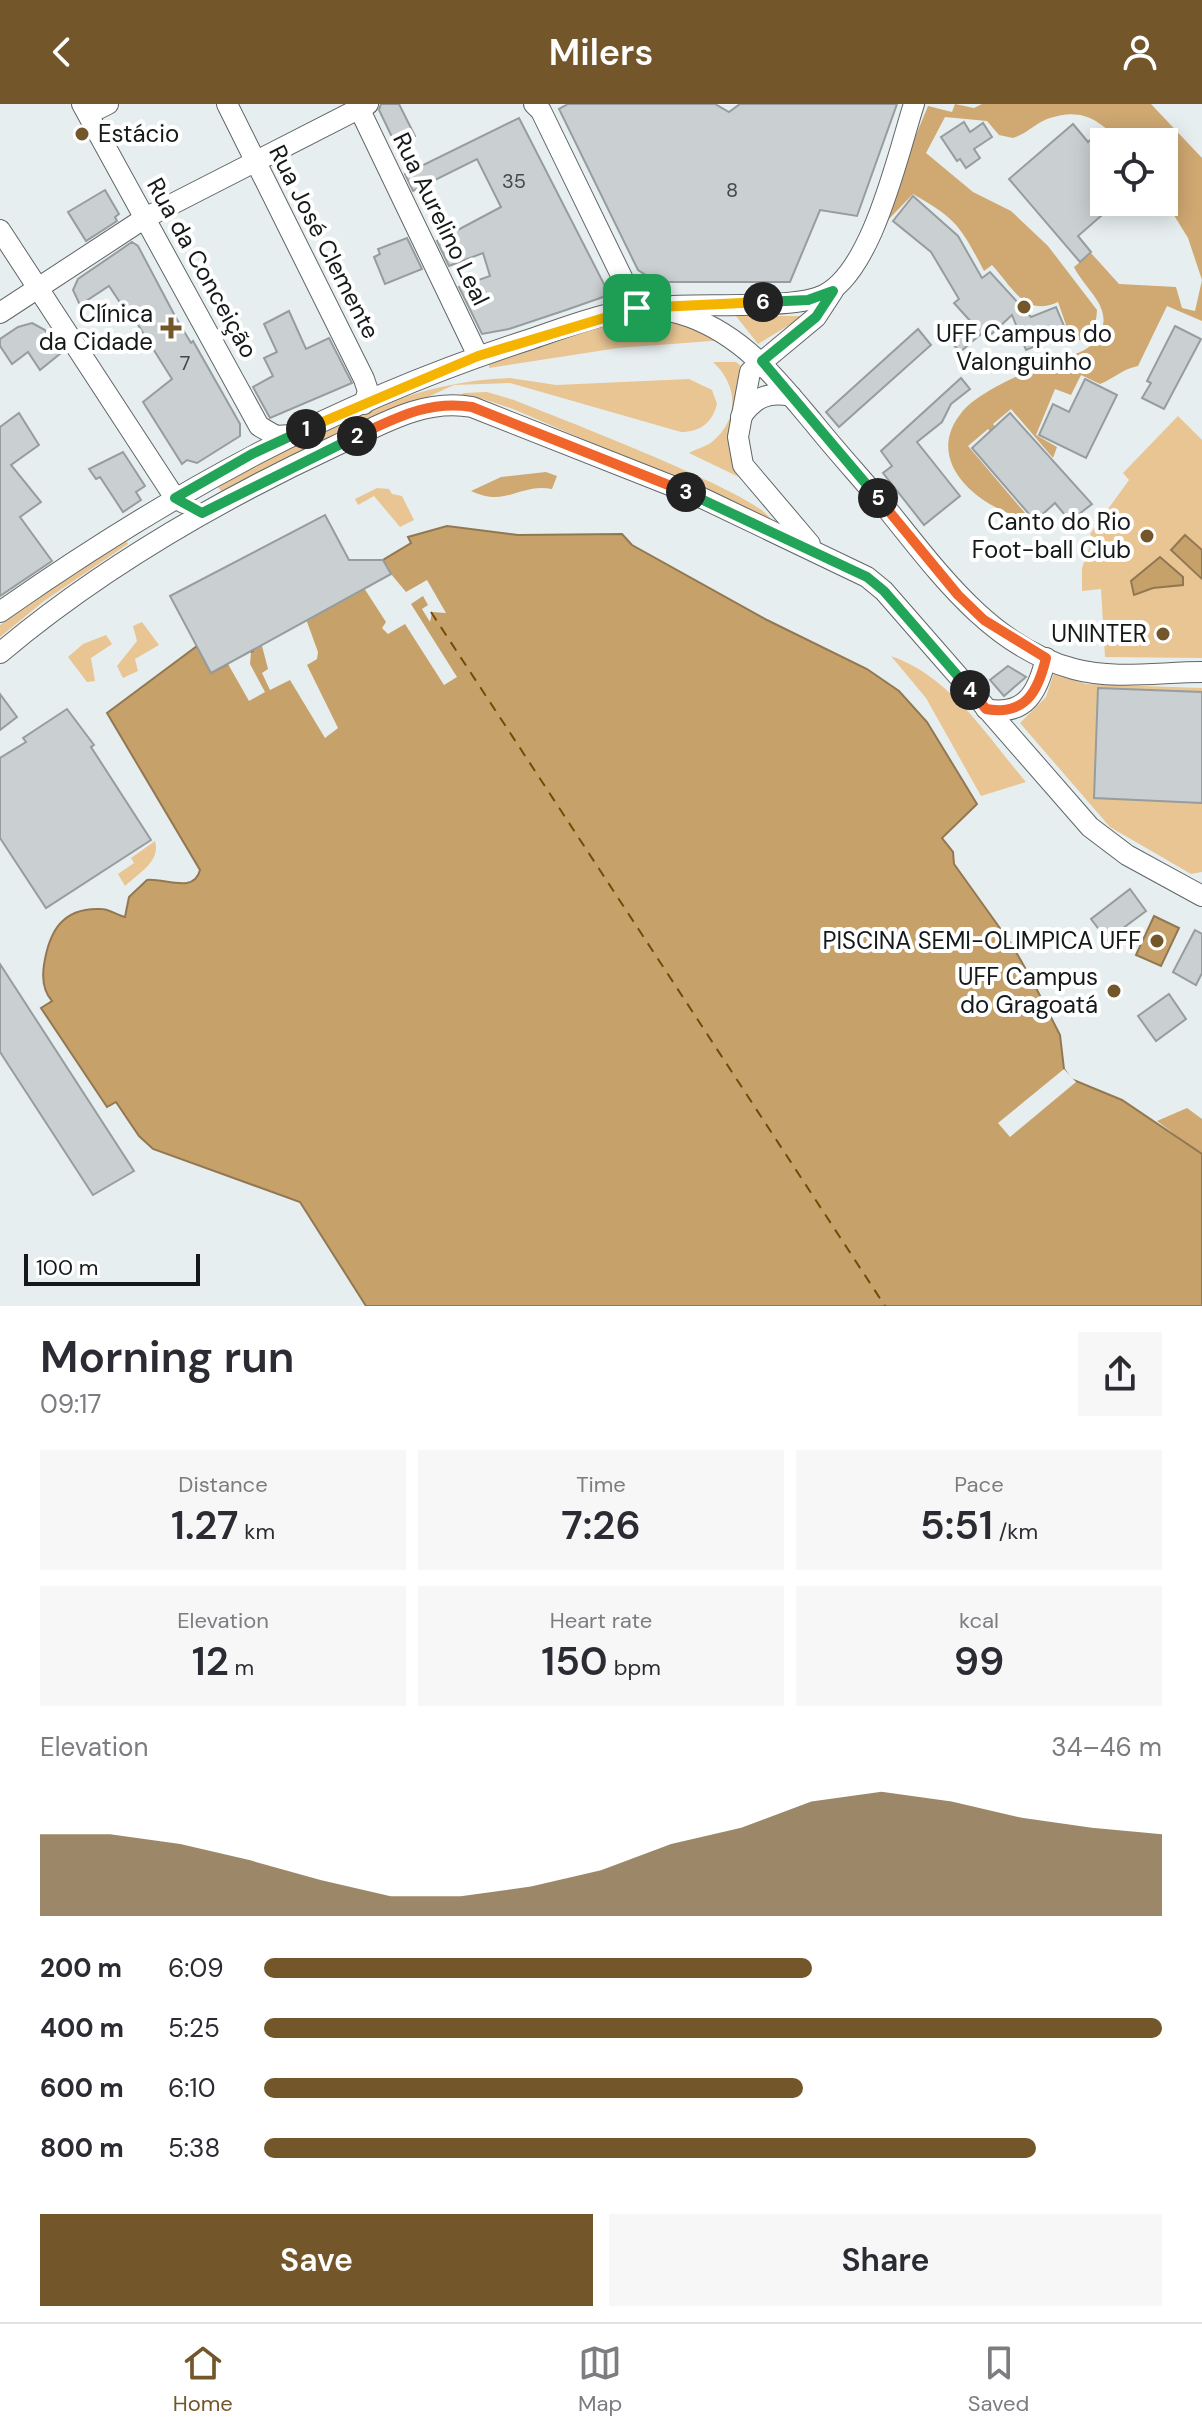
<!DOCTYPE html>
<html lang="en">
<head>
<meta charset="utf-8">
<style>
  :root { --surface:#fff; --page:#f7f7f7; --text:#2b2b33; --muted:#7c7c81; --line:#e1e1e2; --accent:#735629 }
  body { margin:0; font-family:"DM Sans",sans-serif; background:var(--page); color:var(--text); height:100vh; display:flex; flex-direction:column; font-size:30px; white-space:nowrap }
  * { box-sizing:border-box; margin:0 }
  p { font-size:26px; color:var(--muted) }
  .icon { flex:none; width:44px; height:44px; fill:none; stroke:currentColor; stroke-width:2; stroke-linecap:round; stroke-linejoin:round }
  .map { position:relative; height:1202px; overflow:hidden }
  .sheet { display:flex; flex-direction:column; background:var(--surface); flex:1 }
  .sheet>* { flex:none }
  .fabs { position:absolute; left:1090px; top:24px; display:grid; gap:16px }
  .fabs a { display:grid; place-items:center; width:88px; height:88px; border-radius:0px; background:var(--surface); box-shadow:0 4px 20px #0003; font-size:40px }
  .scale { position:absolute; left:24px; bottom:20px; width:176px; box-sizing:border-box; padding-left:8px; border:4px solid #161919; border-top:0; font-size:22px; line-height:28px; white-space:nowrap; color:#161919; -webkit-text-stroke:6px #fff; paint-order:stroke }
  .pin { position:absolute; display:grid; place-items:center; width:68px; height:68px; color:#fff; margin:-34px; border-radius:16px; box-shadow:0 4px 12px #0006 }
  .km { position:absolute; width:40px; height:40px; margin:-20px; border-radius:50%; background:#222; color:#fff; font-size:22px; line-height:40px; text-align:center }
  .round { display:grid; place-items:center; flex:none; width:84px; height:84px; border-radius:0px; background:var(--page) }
  .overview { display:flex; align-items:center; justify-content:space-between; height:136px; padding:0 40px }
  h1 { font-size:44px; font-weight:600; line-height:60px }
  .stats { display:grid; grid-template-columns:repeat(3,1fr); gap:12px; height:136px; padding:8px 40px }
  .stats div { display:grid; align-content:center; border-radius:0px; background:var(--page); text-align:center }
  .stats b { font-size:40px; font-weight:600 }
  .stats small { font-size:22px; font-weight:400 }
  .stats p { font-size:22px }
  .chart { height:224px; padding:16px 40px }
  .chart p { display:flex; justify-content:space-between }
  .chart svg { width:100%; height:144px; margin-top:8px; fill:var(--accent); opacity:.7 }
  .primary-button { display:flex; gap:16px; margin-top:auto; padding:16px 40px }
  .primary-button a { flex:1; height:92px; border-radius:0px; background:var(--accent); color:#fff; font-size:32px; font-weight:600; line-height:92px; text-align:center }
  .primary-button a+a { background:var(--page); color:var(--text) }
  ul { padding:0 40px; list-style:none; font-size:26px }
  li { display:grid; grid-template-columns:128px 96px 1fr; align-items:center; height:60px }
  li i { height:20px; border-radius:10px; background:var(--accent) }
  header { display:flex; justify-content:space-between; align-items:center; height:104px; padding:0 40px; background:var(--accent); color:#fff; font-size:36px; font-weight:600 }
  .dock { display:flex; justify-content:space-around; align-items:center; height:112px; border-top:2px solid var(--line); background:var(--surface); font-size:22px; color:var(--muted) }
  .dock a { display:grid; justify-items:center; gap:4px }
  .dock .selected { color:var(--accent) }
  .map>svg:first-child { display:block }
  .green { fill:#e8c593 }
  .forest { fill:#cfa872 }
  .water { fill:#c7a16a; stroke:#927852; stroke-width:2 }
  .pier { fill:#e7eeef }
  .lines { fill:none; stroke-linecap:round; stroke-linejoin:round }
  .ferry { stroke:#714c06; stroke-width:2; stroke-dasharray:10 8; stroke-linecap:butt }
  .building { fill:#cad0d2; stroke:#979d9f; stroke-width:2 }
  .secondary-casing { stroke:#606667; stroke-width:22 }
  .secondary { stroke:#fff; stroke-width:20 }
  .split-1-casing { stroke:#fff; stroke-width:16 }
  .split-2-casing { stroke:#fff; stroke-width:16 }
  .split-3-casing { stroke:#fff; stroke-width:16 }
  .split-4-casing { stroke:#fff; stroke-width:16 }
  .split-5-casing { stroke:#fff; stroke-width:16 }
  .split-6-casing { stroke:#fff; stroke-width:16 }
  .split-7-casing { stroke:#fff; stroke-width:16 }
  .split-1 { stroke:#f5b400; stroke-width:10 }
  .split-2 { stroke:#22a559; stroke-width:10 }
  .split-3 { stroke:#f0652b; stroke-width:10 }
  .split-4 { stroke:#22a559; stroke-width:10 }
  .split-5 { stroke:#f0652b; stroke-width:10 }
  .split-6 { stroke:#22a559; stroke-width:10 }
  .split-7 { stroke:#f5b400; stroke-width:10 }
  .poi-dot { fill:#735629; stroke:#fff; stroke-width:3 }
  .labels { text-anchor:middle; stroke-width:8; stroke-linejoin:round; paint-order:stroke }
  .number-label { font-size:20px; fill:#434747 }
  .poi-label { font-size:24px; fill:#161919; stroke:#fff; text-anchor:end }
  .street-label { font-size:24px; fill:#161919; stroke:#fff }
</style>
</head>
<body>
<header><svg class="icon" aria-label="back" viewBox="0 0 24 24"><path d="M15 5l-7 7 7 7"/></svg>Milers<svg class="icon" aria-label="person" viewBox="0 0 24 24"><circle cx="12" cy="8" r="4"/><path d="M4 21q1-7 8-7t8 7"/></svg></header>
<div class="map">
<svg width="1202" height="1202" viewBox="0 0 1202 1202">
  <rect width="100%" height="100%" fill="#e7eeef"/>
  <g class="green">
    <polygon points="736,212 804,212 758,240"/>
    <polygon points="641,215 673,215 725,236 618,244 489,264 489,260 600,223"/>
    <path d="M713,258H736L743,264V375L689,349C696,345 705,343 712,338C740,315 738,281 713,258Z"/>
    <path d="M510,274L556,281L689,275L712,286L717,300C712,319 700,328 681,328L510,279L454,281L221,387L216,380C311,333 402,277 510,274Z"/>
    <path d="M487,288L514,296C551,311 764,392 771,416L513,305L483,295L458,293L464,289Z"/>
    <polygon points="1178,312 1202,336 1202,554 1105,553 1101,485 1082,487 1082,464 1093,434 1090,430 1129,376 1123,369"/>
    <polygon points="377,384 389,385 392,390 402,392 414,416 400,423 374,392 358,401 355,395"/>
    <polygon points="125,435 128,440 44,497 0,533 0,521"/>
    <polygon points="142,518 159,541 135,555 138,567 123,574 117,562 137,537 133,522"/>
    <polygon points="106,531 112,540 91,554 95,577 87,578 68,553 83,540"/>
    <path d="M891,552C950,572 986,631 1026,678L981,692L926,594Z"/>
    <polygon points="1054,569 1086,580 1202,584 1202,768 1191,770 1110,723 1020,619 1046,593"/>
    <path d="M155,737C161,757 139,769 125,782L118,770L134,759L131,754Z"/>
  </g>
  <g class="forest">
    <path d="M955,0L974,4L982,0H1151L1202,54V217L1167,202L1138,262C1122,265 1115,274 1100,280L1081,271L1071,291L1055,285L1036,331L1057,343L1053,354L1011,305L993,320L1033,369L1029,373L988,325L968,342L1031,416C983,407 920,359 962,308C978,288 1027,267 1051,258C1066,252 1085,250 1095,237C1119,206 1086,188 1074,163L1091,149L1119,180L1176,183L1182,204L1195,207L1202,176L1188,134L1164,95V38H1120C1098,15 1081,3 1047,15C1035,20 1026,30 1013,34L999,31L987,17L945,13L926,49L973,88L1011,107L1048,142L1097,206C1096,224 1091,235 1072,238L1058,198C1025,213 1014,185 992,161L984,167C961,123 957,115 913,90L888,116L886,104L928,2L952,8Z"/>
    <path d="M546,368L557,372L552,385C519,379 507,404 471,387L501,373Z"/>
    <polygon points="1187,1004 1202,1015 1202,1051 1157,1017"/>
  </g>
  <g class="water">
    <path d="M447,422L518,431L622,430L632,441L767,516L867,565L899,587L927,618L977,700L942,734L953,748L954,760L1012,841L1032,876L1060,931L1064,965L1071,975L1122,996L1202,1050V1202H366L300,1098L153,1045L139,1032L116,998L107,1003L41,904L52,897C43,887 42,874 44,861C49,828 62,803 101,805C109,805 117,811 125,813L129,793L147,776C165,774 194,790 200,766L107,609L197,542L211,569L253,547L252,543L390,470L383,456L411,439L408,433Z"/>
    <polygon points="1185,431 1202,446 1202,475 1171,446"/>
    <polygon points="1160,453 1183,473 1183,481 1153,484 1134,491 1131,477"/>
    <polygon points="1154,812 1179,824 1161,862 1136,851"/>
  </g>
  <g class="pier">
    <polygon points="391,470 406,488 427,476 446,509 432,508 430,518 422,505 428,501 423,492 411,500 457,573 444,581 405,520 388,530 382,524 386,518 364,484"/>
    <polygon points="306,515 318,548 317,555 307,561 338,624 325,634 290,576 270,586 262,569 268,565 261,538"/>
    <polygon points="251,548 250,560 265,588 249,597 228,560"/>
    <polygon points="1064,965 1076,978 1010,1033 998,1019"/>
  </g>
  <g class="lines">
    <polyline class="ferry" points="431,508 885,1202"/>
  </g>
  <g class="building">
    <polygon points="381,0 399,0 415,32 407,36 404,29 393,35 379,6"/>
    <polygon points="568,0 715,0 729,8 740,0 897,0 857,112 820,106 790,178 657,178 638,166 559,5"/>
    <polygon points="519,14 607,186 606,192 566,206 509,225 482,230 459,183 490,172 483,149 449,162 437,137 501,103 477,55 413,87 405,70"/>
    <polygon points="964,18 970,28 983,19 992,33 974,45 980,54 966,64 960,55 957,57 941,33"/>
    <polygon points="1073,20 1088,38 1095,32 1104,42 1104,98 1117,98 1078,132 1091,148 1080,158 1009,75"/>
    <polygon points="105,86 119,110 115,113 117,117 86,137 68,108"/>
    <polygon points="913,92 958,132 982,174 990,168 1031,213 1056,203 1067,229 1026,246 1012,211 986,235 981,230 960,248 952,239 973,220 954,199 959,195 931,148 893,117"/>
    <polygon points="407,134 422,165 385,180 374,153 380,150 378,145"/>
    <polygon points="132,138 138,142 176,214 191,239 193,237 240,320 240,332 197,359 187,356 182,360 143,298 172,275 135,216 133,218 109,182 80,201 73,186 78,175"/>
    <polygon points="289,207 306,245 329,234 352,279 270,314 253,283 273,272 264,254 277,248 264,220"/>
    <polygon points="32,219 45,226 61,249 40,266 28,248 12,260 0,242 0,235 18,223"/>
    <polygon points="1175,222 1201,235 1164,305 1142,294 1151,279 1147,277"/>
    <polygon points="918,225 931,241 839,323 826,308"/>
    <polygon points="961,274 970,285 951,300 942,318 917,338 960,392 924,421 883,369 892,362 881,347"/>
    <polygon points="1085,275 1117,291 1086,354 1039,331 1053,300 1069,308"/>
    <polygon points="19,309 39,341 11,361 41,398 20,413 52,457 0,492 0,323"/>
    <polygon points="1010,309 1092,400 1070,417 1055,399 1035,417 972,344"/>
    <polygon points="123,348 145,382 136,388 141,396 123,408 100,373 96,375 89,365"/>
    <polygon points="325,411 349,456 383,456 391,470 211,569 170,492"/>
    <polygon points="1008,562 1026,573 1004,592 990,576"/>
    <polygon points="1098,584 1202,588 1202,699 1094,694"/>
    <polygon points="0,590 17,613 0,626"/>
    <polygon points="67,605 94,641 91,643 151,736 46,804 0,734 0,654 26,638 23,634"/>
    <polygon points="1130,785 1146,807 1107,836 1091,815"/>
    <polygon points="1195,826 1202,830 1202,869 1196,881 1173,868"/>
    <polygon points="0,860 134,1067 93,1091 0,948"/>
    <polygon points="1169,890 1186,915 1156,937 1138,912"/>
  </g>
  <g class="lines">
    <g class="secondary-casing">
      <g id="secondary">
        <polyline points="82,0 259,322 276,332 291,331"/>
        <polyline points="227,0 364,275 368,287 364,300"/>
        <polyline points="357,0 478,252"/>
        <polyline points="534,0 541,7 637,204"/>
        <polyline points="88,10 108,0"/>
        <polyline points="0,126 175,394 184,399"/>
        <path d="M673,202C708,200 791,204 819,193C871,175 898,49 914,0"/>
        <polyline points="0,209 145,114 368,0"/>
        <path d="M741,313C754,294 768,287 791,292"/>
        <polyline points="810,440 743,361 738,333 750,268 816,213 833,187"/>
        <path d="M0,508C168,390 335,298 531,235C583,218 636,192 690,213C744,233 777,275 813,318C837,348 863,376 887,405C938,468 991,543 1074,565C1114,576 1161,568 1202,568"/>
        <path d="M0,549C101,464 215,398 335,342C379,322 422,294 472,303L700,393L867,473L884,487L1090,723L1127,751L1202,792"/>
        <path d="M986,605C1026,613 1038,587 1046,554"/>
      </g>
    </g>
    <use href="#secondary" class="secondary"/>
  </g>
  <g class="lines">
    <g class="split-1-casing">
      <polyline id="split-1" points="306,325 478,252 637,204"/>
    </g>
    <g class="split-2-casing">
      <polyline id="split-2" points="306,325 252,350 175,394 202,409 357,332"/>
    </g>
    <g class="split-3-casing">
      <path id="split-3" d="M357,332C396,314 428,296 472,303L686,388"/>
    </g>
    <g class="split-4-casing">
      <polyline id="split-4" points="686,388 867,473 884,487 970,586"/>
    </g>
    <g class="split-5-casing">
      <path id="split-5" d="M878,394L958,491L984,516L1046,554C1038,588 1025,612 986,605L970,586"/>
    </g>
    <g class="split-6-casing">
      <polyline id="split-6" points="763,198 808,196 833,187 816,213 762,257 878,394"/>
    </g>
    <g class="split-7-casing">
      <polyline id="split-7" points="637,204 763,198"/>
    </g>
    <use href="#split-1" class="split-1"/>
    <use href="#split-2" class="split-2"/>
    <use href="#split-3" class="split-3"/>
    <use href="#split-4" class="split-4"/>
    <use href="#split-5" class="split-5"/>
    <use href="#split-6" class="split-6"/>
    <use href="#split-7" class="split-7"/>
  </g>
  <g class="poi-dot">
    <circle cx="82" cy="30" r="8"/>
    <circle cx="1024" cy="203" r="8"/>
    <path d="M167 212h8v8h8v8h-8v8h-8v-8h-8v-8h8z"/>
    <circle cx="1147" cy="432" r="8"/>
    <circle cx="1163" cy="530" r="8"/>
    <circle cx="1157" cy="837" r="8"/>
    <circle cx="1114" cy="887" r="8"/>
  </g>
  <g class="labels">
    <g class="number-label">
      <text x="514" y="84">35</text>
      <text x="732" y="93">8</text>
      <text x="185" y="266">7</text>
    </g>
    <g class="poi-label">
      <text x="98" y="38" text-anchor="start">Estácio</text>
      <text x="153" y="218">Clínica<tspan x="153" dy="28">da Cidade</tspan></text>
      <text x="1024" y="238" text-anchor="middle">UFF Campus do<tspan x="1024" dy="28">Valonguinho</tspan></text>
      <text x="1131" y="426">Canto do Rio<tspan x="1131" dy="28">Foot-ball Club</tspan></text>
      <text x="1147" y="538">UNINTER</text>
      <text x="1141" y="845">PISCINA SEMI-OLIMPICA UFF</text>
      <text x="1098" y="881">UFF Campus<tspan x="1098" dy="28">do Gragoatá</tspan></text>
    </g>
    <g class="street-label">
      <text transform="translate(441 115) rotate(64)" y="8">Rua Aurelino Leal</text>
      <text transform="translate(324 138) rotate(63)" y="8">Rua José Clemente</text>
      <text transform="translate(202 164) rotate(61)" y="8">Rua da Conceição</text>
    </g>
  </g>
</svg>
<div class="fabs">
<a><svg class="icon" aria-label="locate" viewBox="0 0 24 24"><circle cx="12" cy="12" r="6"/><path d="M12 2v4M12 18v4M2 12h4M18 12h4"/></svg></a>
</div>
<div class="scale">100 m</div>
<div class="pin" style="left:637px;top:204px;background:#1e9e55"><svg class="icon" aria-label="arrive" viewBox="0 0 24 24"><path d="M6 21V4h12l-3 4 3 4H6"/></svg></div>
<b class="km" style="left:306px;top:325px">1</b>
<b class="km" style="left:357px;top:332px">2</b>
<b class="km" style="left:686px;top:388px">3</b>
<b class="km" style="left:970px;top:586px">4</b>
<b class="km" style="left:878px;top:394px">5</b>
<b class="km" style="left:763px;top:198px">6</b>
</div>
<section class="sheet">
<div class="overview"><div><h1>Morning run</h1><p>09:17</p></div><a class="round"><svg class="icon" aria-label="share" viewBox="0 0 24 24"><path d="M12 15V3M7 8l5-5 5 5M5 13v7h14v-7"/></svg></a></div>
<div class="stats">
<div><p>Distance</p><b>1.27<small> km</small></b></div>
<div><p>Time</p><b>7:26</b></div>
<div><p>Pace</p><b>5:51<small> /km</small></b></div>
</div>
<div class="stats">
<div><p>Elevation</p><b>12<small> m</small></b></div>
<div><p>Heart rate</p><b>150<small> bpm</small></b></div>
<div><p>kcal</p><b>99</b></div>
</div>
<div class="chart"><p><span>Elevation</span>34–46 m</p>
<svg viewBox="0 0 160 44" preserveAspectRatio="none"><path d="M0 44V19L10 19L20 22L30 27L40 33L50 38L60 38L70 35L80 30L90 22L100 17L110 9L120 6L130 9L140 14L150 17L160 19V44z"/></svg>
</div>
<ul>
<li><b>200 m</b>6:09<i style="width:61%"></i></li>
<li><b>400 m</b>5:25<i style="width:100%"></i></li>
<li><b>600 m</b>6:10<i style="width:60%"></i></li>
<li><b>800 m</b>5:38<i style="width:86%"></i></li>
</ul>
<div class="primary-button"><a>Save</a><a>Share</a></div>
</section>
<nav class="dock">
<a class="selected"><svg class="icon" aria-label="home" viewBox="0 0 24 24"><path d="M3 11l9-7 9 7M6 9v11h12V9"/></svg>Home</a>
<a><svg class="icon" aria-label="map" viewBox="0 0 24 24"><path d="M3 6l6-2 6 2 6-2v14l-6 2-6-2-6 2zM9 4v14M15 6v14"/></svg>Map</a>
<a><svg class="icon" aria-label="saved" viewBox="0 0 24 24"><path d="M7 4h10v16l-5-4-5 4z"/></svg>Saved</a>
</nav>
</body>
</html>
